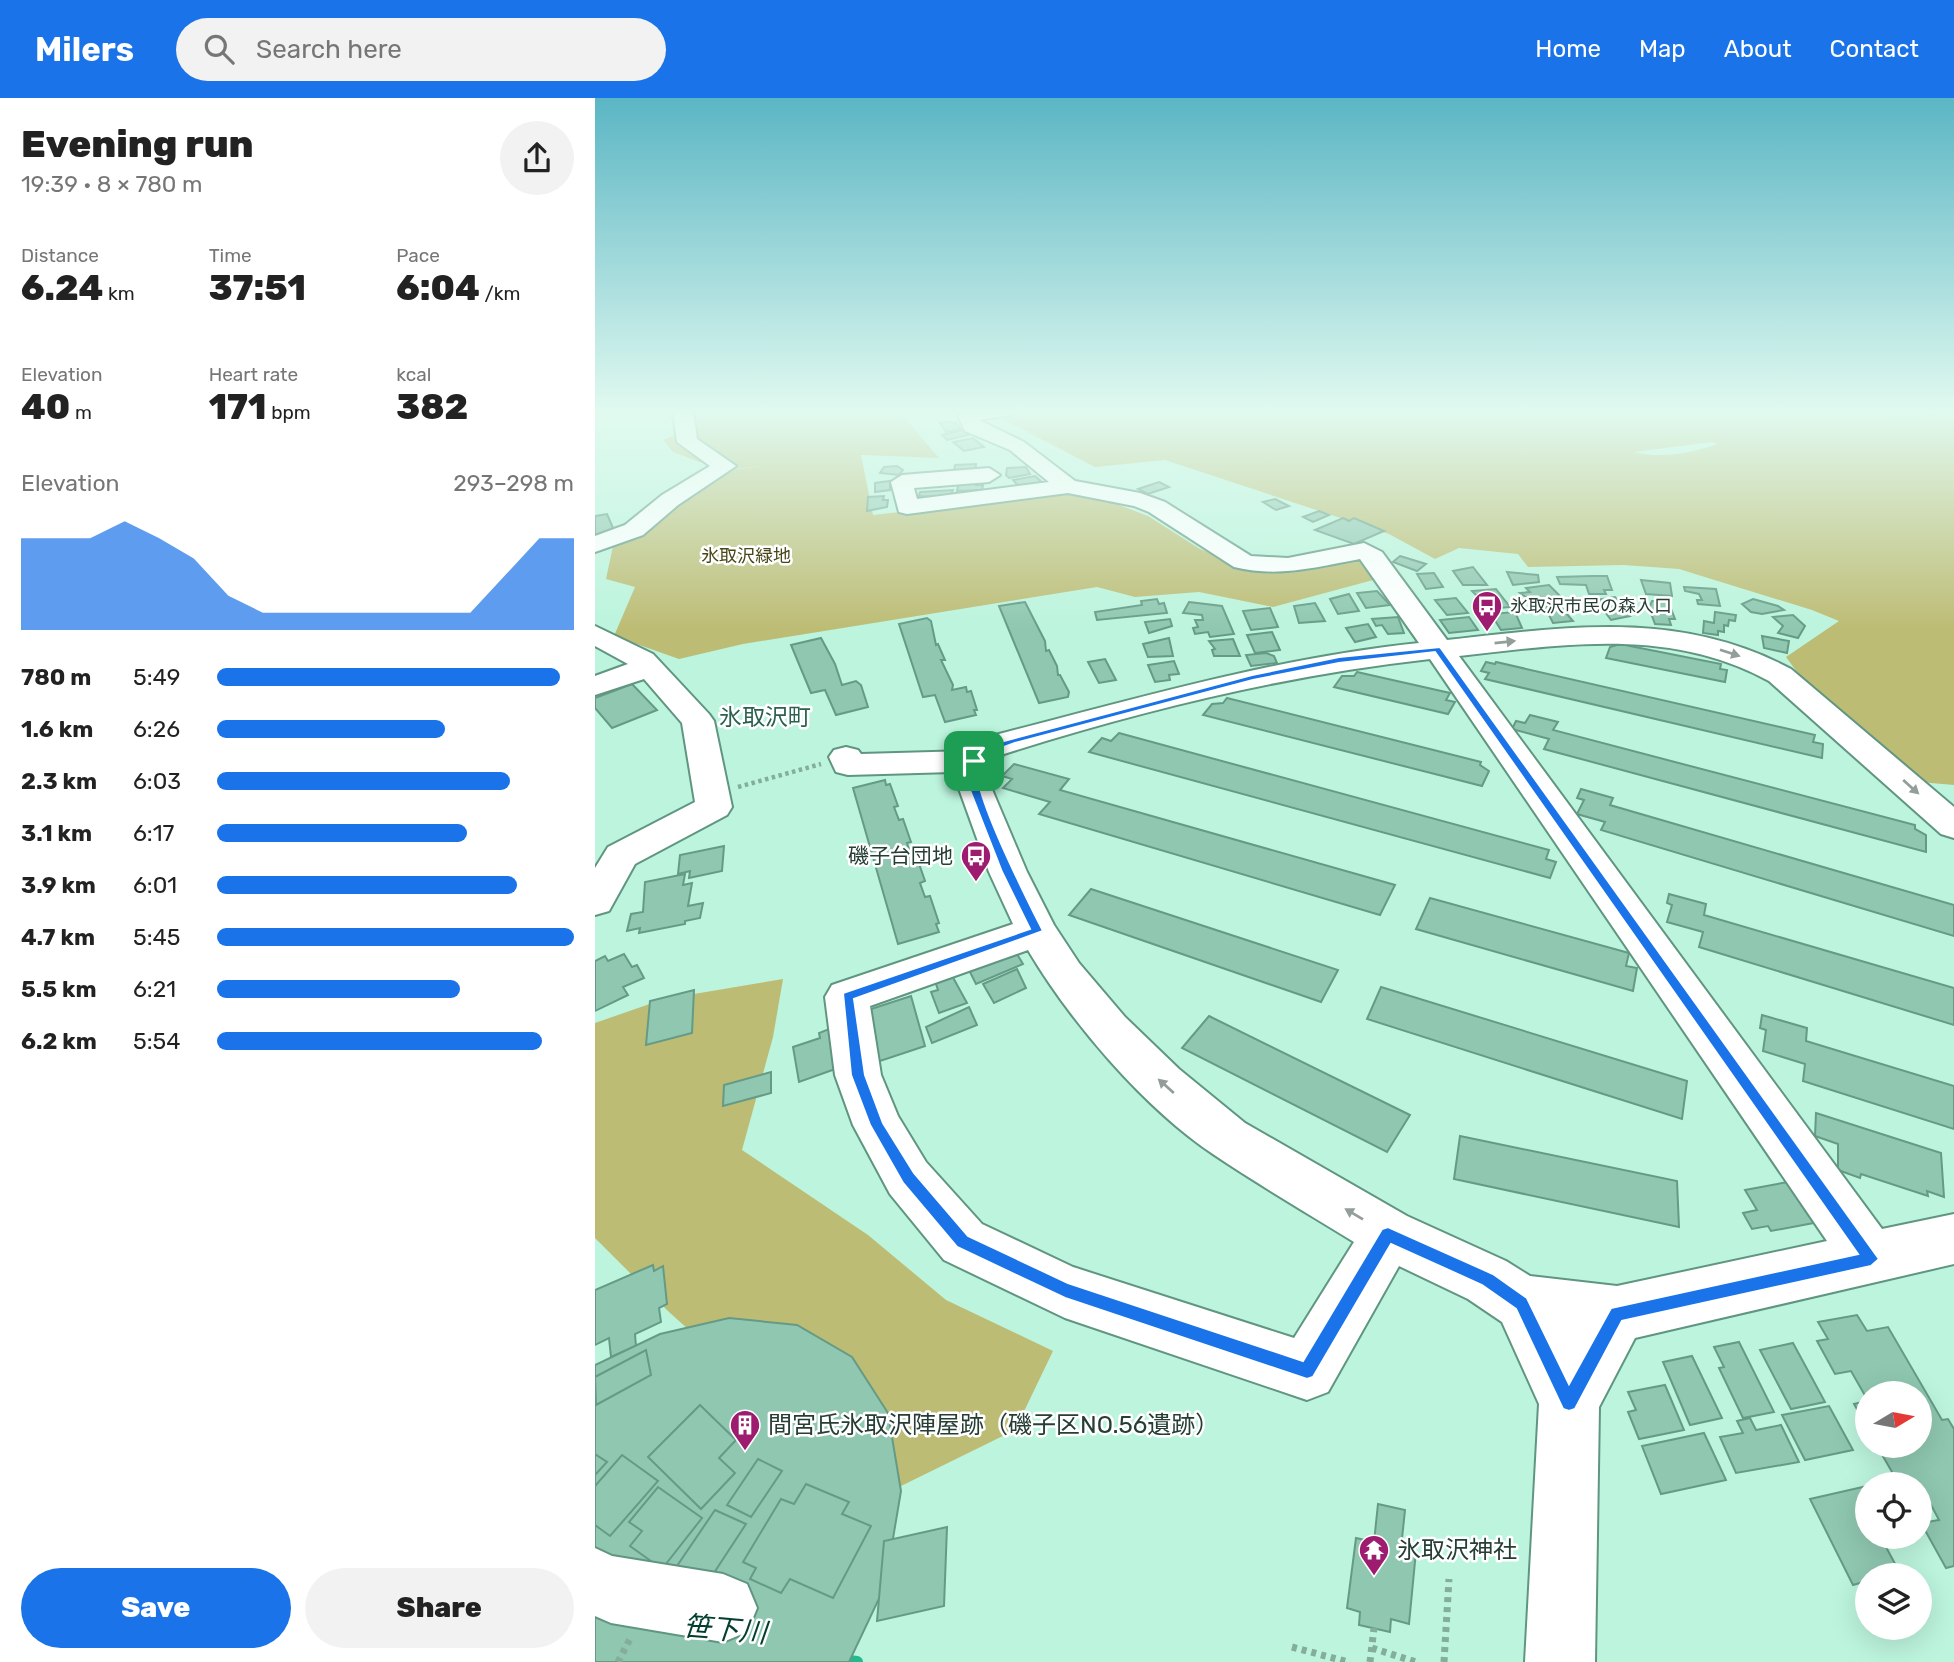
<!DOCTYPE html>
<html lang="en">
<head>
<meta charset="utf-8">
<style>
  :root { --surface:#fff; --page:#f2f2f2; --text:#222; --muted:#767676; --accent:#1a73e8 }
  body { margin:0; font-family:Rubik,"Noto Sans JP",sans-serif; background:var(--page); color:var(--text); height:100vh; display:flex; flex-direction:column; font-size:26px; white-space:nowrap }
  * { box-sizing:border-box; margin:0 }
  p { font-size:23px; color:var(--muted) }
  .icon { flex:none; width:38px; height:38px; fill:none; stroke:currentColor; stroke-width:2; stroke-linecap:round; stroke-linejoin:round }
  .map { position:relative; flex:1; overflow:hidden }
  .drawer { display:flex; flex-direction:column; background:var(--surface); width:595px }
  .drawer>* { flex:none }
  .needle { width:46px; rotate:80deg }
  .tools { position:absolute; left:1260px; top:1283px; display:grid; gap:14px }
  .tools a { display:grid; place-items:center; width:77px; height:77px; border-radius:50%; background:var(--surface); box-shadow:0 7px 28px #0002; font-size:35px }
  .pin { position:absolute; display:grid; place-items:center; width:60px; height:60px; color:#fff; margin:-30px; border-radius:14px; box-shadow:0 4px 10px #0006 }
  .round { display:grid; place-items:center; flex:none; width:74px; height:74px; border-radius:37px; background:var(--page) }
  .head { display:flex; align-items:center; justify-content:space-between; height:119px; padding:0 21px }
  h1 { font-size:38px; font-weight:800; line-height:52px }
  .stats { display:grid; grid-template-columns:repeat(3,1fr); gap:10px; height:119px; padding:7px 21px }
  .stats div { display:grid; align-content:center }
  .stats b { font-size:35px; font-weight:800 }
  .stats small { font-size:19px; font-weight:400 }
  .stats p { font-size:19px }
  .chart { height:196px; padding:14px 21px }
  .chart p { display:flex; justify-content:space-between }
  .chart svg { width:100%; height:126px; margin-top:7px; fill:var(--accent); opacity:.7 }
  .action { display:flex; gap:14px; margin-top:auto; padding:14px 21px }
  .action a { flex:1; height:80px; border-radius:42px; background:var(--accent); color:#fff; font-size:28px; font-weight:800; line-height:80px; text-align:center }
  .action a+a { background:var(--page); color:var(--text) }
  ul { padding:0 21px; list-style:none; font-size:23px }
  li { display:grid; grid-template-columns:112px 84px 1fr; align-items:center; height:52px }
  li i { height:18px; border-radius:9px; background:var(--accent) }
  header { display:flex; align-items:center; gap:42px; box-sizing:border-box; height:98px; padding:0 35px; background:var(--accent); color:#fff }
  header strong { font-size:33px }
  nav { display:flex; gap:38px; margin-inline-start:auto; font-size:24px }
  .search { width:490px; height:63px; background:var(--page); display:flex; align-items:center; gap:18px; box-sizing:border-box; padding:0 24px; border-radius:38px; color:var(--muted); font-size:26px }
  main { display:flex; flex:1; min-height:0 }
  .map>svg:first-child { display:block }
  .green { fill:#bdbc74; fill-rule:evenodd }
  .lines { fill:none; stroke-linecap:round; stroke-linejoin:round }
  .stream { stroke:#27b98e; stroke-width:12 }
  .building { fill:#8fc7b0; stroke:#659b86; stroke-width:2 }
  .minor-casing { stroke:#609681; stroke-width:4 }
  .path-far2 { stroke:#83ae9c; stroke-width:2.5; stroke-dasharray:2 2; stroke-linecap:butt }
  .path-far1 { stroke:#83ae9c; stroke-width:4.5; stroke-dasharray:3.5 3.5; stroke-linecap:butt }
  .path { stroke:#83ae9c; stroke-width:7; stroke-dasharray:5 5; stroke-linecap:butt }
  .minor { fill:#fff; fill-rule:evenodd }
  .oneway { fill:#939e9a }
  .route { fill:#1a73e8; stroke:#fff; stroke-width:2; fill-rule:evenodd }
  .labels { text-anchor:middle; stroke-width:5; stroke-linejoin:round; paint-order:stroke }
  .far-park-label { font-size:18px; fill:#494719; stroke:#fff }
  .far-poi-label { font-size:18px; fill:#273e35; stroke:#fff; text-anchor:start }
  .poi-label { font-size:21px; fill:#273e35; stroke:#fff; text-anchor:end }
  .neighbourhood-label { font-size:23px; fill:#2b614e; stroke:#fff }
  .near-poi-label { font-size:24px; fill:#273e35; stroke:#fff; text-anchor:start }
  .near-water-label { font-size:28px; font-style:italic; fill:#023f2e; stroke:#fff }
</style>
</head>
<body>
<header>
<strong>Milers</strong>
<div class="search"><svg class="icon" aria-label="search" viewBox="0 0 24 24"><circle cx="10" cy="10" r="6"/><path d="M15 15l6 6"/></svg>Search here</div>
<nav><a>Home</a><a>Map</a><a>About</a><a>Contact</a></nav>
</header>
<main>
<section class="drawer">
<div class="head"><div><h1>Evening run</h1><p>19:39 · 8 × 780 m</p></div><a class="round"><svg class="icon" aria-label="share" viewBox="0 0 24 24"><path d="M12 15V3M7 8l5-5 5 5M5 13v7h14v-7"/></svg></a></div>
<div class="stats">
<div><p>Distance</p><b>6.24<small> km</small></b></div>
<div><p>Time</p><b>37:51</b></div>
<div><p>Pace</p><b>6:04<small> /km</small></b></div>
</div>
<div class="stats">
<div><p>Elevation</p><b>40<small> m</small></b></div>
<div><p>Heart rate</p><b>171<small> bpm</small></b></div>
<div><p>kcal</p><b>382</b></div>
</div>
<div class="chart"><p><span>Elevation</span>293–298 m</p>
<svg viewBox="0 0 160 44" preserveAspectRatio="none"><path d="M0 44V12L10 12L20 12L30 6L40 12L50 19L60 32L70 38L80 38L90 38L100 38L110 38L120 38L130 38L140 25L150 12L160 12V44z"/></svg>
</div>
<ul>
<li><b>780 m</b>5:49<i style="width:96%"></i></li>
<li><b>1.6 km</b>6:26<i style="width:64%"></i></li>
<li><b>2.3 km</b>6:03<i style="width:82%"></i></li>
<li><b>3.1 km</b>6:17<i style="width:70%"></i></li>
<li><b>3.9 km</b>6:01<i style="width:84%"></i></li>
<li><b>4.7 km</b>5:45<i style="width:100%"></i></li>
<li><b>5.5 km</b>6:21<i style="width:68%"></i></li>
<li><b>6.2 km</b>5:54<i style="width:91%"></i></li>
</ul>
<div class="action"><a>Save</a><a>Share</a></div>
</section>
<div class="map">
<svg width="1359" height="1564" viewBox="0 0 1359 1564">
  <rect width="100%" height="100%" fill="#bcf4dd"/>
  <g class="green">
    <polygon points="67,313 325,313 316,314 310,320 344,360 266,357 278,417 474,395 516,404 553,418 605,451 666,475 766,461 782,481 678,509 604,494 540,499 502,489 148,546 84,561 19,538 40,489 11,481 18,448 116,374 169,368 126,372 78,354 68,342 89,334"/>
    <path d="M392,313H1359V687L1325,684L1213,589L1191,559L1244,523L1217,512L1084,471L1029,467L933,469L923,456L864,450L840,461L794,436L570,362L500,369ZM1117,344L1123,346C1096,355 1068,361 1039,354Z"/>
    <polygon points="188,881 178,939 147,1052 273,1137 351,1202 458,1253 420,1332 304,1389 204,1331 74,1214 0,1140 0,925 69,901"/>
  </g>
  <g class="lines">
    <polyline class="stream" points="246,1562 262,1564"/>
  </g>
  <g class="building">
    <polygon points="354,324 361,325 366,331 351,334 345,325"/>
    <polygon points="368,332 373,337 352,342 347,337"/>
    <polygon points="378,340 389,349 369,353 358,344"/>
    <polygon points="381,366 380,373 359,374 360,367"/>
    <polygon points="302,368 308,372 304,377 285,375 289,369"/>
    <polygon points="431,369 435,376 414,380 411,377 412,370"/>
    <polygon points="440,378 448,385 425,390 418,382"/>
    <polygon points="382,382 381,387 388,387 387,392 362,393 364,383"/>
    <polygon points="295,383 295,392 280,394 280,385"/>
    <polygon points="564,384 574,389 553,396 543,391"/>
    <polygon points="358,392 356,397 346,399 324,398 325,394"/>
    <polygon points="289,398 288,402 293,402 292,409 272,413 273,399"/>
    <polygon points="680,401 694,408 681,412 668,404"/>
    <polygon points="724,413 734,417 718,424 708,419"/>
    <polygon points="12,416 21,437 0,442 0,418"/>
    <polygon points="748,420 754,423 759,420 789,433 759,446 720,432"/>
    <polygon points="805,458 831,466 822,473 798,464"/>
    <polygon points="878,469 892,487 868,487 858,473"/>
    <polygon points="912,474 943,477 944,484 918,487"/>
    <polygon points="839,475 848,489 831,491 822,476"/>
    <polygon points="998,478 1012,478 1017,492 1009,492 1011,496 994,496 991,487 965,486 962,479"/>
    <polygon points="1046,482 1075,485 1077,498 1051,496"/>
    <polygon points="954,487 965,498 939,505 925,495 935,494 931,490"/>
    <polygon points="1089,489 1121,491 1125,508 1103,506 1102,502 1107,502 1104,496 1090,493"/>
    <polygon points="901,491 915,509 895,511 877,493"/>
    <polygon points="782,493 795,507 771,510 762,495"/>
    <polygon points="754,496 764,513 743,516 735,501"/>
    <polygon points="1020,499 1035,518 1016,522 1001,502"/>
    <polygon points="861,500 873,515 852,517 840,502"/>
    <polygon points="562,501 564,506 569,505 572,515 502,522 500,514 547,507 546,503"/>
    <polygon points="1158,501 1183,508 1189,512 1167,516 1156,514 1147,506"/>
    <polygon points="1057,503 1073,503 1080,521 1074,521 1076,527 1060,526 1054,510"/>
    <polygon points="430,504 450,543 451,553 454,552 462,568 463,577 465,577 474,594 473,599 444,605 404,508"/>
    <polygon points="594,504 627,508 639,536 615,539 613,534 600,536 598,530 603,529 600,522 608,522 607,517 588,515"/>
    <polygon points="720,505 730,523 704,525 699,508"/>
    <polygon points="964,507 978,523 958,525 952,513 945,509"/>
    <polygon points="675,510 683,529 656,532 648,513"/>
    <polygon points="920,514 927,530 906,532 896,516"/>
    <polygon points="1120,514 1141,517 1140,523 1134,522 1133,528 1129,527 1129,534 1123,533 1123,537 1108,535 1109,523 1119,525"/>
    <polygon points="1198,517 1210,528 1203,540 1183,535 1188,528 1178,519"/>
    <polygon points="803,519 809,535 793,536 787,527 781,528 777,521"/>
    <polygon points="874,519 883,532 854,535 845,522"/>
    <polygon points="332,520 336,523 341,547 343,546 350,562 346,562 358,587 357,592 371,589 372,594 376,593 382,612 379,612 381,617 350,624 340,597 328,599 304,526"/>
    <polygon points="575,521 577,528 554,535 550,524"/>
    <polygon points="773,526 781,539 760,544 751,530"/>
    <polygon points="677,534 685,552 660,555 652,537"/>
    <polygon points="1167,538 1194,543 1192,555 1169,550"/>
    <polygon points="226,540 240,566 247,587 261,583 266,587 273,609 241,617 230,592 216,595 196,547"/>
    <polygon points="574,540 578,558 553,559 548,546"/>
    <polygon points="638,541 645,558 619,558 617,552 620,551 614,543"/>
    <polygon points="1025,546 1126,566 1125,571 1132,572 1130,584 1011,560 1015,549"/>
    <polygon points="671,555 679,558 682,565 656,568 651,557"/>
    <polygon points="510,561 521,582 504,585 493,564"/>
    <polygon points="579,563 584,576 574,577 575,582 560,584 553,567"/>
    <polygon points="891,564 900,566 901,564 1220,637 1218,644 1228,646 1227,660 890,581 894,575 886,573"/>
    <polygon points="762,574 855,595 851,602 860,604 853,616 739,589 747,578 759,578"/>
    <polygon points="37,586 62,612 17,630 0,610 0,600"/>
    <polygon points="632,600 886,664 885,667 894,673 887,688 608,617 617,606 628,605"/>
    <polygon points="935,617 963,624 958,632 1320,727 1320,731 1331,737 1331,754 949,651 954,641 917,631 921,623 930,625"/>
    <polygon points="524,635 954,752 951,761 961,764 955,780 494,654 507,640 516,643"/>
    <polygon points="419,666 474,681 465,692 800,787 785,817 444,716 455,704 408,690 417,681 407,678"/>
    <polygon points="290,682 291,687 295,686 303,708 299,709 304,722 308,721 316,744 312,745 316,758 321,757 330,783 325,785 330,799 335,798 344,825 341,826 344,834 303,846 258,690"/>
    <polygon points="986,691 1018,700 1015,707 1359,807 1359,838 1006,732 1010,724 982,716 989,702 982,700"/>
    <polygon points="129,748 127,773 94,780 95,773 83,776 85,757"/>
    <polygon points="90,776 88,787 97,785 93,808 108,805 105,820 90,823 90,826 44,835 45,830 32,833 36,816 48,814 50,784"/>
    <polygon points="496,791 743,872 726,904 474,817"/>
    <polygon points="1074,796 1111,806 1109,817 1359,890 1359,927 1104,849 1108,834 1072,824 1077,807 1072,805"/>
    <polygon points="835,800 1034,855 1031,868 1042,870 1038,893 821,831"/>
    <polygon points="419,851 428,866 381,886 373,870"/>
    <polygon points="29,856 37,869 42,867 49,880 28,889 33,897 0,913 0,863 10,858 13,863"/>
    <polygon points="422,871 431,890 399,905 388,886"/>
    <polygon points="355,874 372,905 344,915 336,894 343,892 339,880"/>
    <polygon points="786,889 1092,983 1087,1021 772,921"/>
    <polygon points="99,892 97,935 51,947 55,903"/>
    <polygon points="316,898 330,948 282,964 270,913"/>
    <polygon points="374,909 382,927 337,945 331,929"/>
    <polygon points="1167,917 1212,930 1211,943 1359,988 1359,1031 1208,983 1210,966 1168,953 1171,932 1165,930"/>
    <polygon points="614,918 815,1017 792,1054 587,950"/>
    <polygon points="234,931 243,970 204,984 198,949 225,940 224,935"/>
    <polygon points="176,974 176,995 128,1008 129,987"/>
    <polygon points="1221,1015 1346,1055 1349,1099 1332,1093 1333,1098 1266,1076 1265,1080 1243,1072 1243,1046 1220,1038"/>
    <polygon points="865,1038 1082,1083 1084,1129 859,1081"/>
    <polygon points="1198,1083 1224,1124 1176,1133 1173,1128 1157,1131 1148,1115 1162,1112 1150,1092"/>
    <polygon points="58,1167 59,1173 68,1168 72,1206 64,1210 66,1224 40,1236 41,1248 16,1259 14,1240 0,1247 0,1192"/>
    <polygon points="1262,1217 1272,1233 1293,1229 1347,1322 1353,1321 1359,1331 1359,1468 1351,1470 1326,1425 1344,1422 1325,1386 1304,1386 1282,1348 1325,1348 1325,1295 1272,1295 1272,1301 1256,1273 1240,1276 1222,1243 1233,1241 1223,1224"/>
    <polygon points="134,1220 202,1227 257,1259 293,1315 306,1393 290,1488 254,1564 0,1564 0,1267 65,1236"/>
    <polygon points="1144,1244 1179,1314 1148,1320 1124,1270 1129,1269 1119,1249"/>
    <polygon points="1198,1245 1230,1304 1196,1311 1165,1252"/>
    <polygon points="51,1252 56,1277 1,1307 0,1279"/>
    <polygon points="1097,1258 1127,1320 1095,1327 1068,1264"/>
    <polygon points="1070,1287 1089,1332 1044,1341 1033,1314 1041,1312 1033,1294"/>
    <polygon points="1272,1303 1272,1329 1259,1306"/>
    <polygon points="105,1307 141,1342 124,1360 140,1375 106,1411 53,1359"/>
    <polygon points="1234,1308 1258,1352 1210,1362 1187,1317"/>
    <polygon points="1155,1320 1161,1332 1186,1327 1204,1364 1141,1375 1125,1339 1148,1335 1142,1323"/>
    <polygon points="1109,1335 1131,1382 1066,1396 1047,1348"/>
    <polygon points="0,1356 12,1364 0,1377"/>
    <polygon points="27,1357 63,1383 15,1438 0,1427 0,1388"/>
    <polygon points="163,1361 187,1373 156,1419 132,1407"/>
    <polygon points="211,1386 254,1404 247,1416 276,1428 238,1500 195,1481 186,1495 155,1481 161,1470 148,1464 186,1401 199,1406"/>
    <polygon points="1272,1388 1272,1438 1304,1438 1308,1445 1291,1449 1305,1475 1272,1477 1272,1483 1258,1487 1215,1401"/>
    <polygon points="63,1389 107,1420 67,1471 35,1448 47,1433 34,1424"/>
    <polygon points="783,1406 810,1412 806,1450 821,1453 814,1526 796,1521 795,1534 764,1527 765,1514 752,1510 761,1440 779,1444"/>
    <polygon points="120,1412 151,1426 113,1484 82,1468"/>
    <polygon points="352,1429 349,1508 282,1523 289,1443"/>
  </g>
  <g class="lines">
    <g class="minor-casing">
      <g id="minor">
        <polygon points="78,313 98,313 102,341 141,368 83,407 48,437 0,454 0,438 30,427 67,397 115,368 82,344"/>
        <path d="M370,313H420L417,317L384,322L429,344L480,383L545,395L570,404L656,458L693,460L769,445L787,454L852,542C972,529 1084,511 1196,571L1359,709V740L1346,736L1174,583C1076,529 970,546 864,558L1287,1131L1359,1116V1166L1040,1240L1004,1309L1000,1564H930L944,1306L907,1224L873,1201L804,1168L733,1294L712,1302L470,1220L349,1162L295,1096L258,1027L240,977L230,899L237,887L418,826L394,774L358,674L253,677L241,674L234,659L239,652L251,649L263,652L266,656L373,653L385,642L404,636C544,600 680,560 824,545L765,461C721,469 683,480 639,469L554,414L539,408L473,395L312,416L304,414L296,384L307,377L394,370L405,377L394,384L319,390L322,401L454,384L415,352L370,333L363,318ZM835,561L1232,1143L1022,1188L935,1178L911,1163L812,1118L650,1025L584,971L530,919L484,865L459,827L432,774L393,682L392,672L409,656C547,612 690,577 835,561ZM433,852C475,923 549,1010 618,1056C664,1087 712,1115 759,1144L699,1240L478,1169L387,1126L331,1064L303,1018L286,977L275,908Z"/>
        <polygon points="0,528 58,556 114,616 119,623 137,709 132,717 40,766 14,813 0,817 0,770 13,749 100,704 87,625 49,581 0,597 0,578 33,566 0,548"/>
        <polygon points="0,1450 17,1458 128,1476 152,1486 162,1510 152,1534 128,1544 16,1525 0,1518"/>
      </g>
    </g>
    <polyline class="path-far2" points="1296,320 1328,320 1359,313"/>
    <polyline class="path-far1" points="143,689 226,666"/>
    <g class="path">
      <polyline points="697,1549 753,1564"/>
      <polyline points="777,1550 821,1564"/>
      <polyline points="23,1564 36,1539"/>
      <polyline points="775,1564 779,1530"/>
      <polyline points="849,1564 854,1481"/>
    </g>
    <use href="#minor" class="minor"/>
  </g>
  <defs><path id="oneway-solid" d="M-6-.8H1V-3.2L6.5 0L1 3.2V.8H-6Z" transform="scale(1.75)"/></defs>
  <g class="oneway">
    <use href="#oneway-solid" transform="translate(910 544) rotate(-6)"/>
    <use href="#oneway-solid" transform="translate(1135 555) rotate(18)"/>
    <use href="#oneway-solid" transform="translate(1316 689) rotate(42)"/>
    <use href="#oneway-solid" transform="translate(571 988) rotate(-138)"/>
    <use href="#oneway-solid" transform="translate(759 1116) rotate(-149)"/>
  </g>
  <linearGradient id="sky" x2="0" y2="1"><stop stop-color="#5bb6c4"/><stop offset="0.59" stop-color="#e1faf0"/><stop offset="1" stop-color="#e1faf0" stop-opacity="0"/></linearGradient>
  <rect width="1359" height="532" fill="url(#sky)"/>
  <path class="route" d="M845,549L1284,1161L1276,1168L1027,1223L980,1311L974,1313L968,1311L921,1211L887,1187L796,1146L718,1279L712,1281L470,1200L362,1149L308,1085L275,1027L256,977L248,895L435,831L407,774L371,682C370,664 380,658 394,647L657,577L744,559ZM840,554L1263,1156L1016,1210L974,1286L932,1200L898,1176L793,1129L787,1131L708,1263L473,1185L373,1138L319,1075L288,1025L270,977L259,901L448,833C435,807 372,685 383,665L401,652L420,645L658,582L744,565Z"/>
  <defs>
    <g id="bus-pin" transform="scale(1.575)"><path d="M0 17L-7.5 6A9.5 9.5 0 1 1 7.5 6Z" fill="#9e1c6f" stroke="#fff"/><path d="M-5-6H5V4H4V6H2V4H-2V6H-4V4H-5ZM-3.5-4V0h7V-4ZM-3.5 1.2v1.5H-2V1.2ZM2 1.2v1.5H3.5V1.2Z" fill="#fff"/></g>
    <g id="building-pin" transform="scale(1.575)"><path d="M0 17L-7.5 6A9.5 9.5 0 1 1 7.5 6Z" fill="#9e1c6f" stroke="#fff"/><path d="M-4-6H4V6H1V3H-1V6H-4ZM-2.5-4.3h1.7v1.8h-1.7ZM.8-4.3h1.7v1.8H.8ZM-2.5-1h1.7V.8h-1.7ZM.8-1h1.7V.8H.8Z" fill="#fff"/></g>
    <g id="temple-pin" transform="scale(1.575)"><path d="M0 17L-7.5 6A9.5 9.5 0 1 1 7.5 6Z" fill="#9e1c6f" stroke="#fff"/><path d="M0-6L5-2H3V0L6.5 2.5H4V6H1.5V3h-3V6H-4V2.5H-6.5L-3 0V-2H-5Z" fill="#fff"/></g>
  </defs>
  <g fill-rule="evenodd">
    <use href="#bus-pin" x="892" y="508"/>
    <use href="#bus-pin" x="381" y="758"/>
    <use href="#building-pin" x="150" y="1327"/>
    <use href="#temple-pin" x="779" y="1452"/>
  </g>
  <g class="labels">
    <g class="far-park-label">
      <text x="151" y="464">氷取沢緑地</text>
    </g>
    <g class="far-poi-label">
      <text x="915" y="514">氷取沢市民の森入口</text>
    </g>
    <g class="poi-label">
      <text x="358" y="765">磯子台団地</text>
    </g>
    <g class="neighbourhood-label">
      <text x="170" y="627">氷取沢町</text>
    </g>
    <g class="near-poi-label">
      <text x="173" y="1335">間宮氏氷取沢陣屋跡（磯子区NO.56遺跡）</text>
      <text x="802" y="1460">氷取沢神社</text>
    </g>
    <g class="near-water-label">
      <text transform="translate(130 1531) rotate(5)" y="10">笹下川</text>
    </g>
  </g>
</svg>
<div class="tools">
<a><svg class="needle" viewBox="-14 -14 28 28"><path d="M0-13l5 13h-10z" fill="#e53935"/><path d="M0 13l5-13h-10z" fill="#767676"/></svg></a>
<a><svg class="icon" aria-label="locate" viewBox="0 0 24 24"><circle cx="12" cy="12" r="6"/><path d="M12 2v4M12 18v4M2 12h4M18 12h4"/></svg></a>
<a><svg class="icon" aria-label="layers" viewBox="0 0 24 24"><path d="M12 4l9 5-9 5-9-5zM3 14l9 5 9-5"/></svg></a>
</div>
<div class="pin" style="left:379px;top:663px;background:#1e9e55"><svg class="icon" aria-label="arrive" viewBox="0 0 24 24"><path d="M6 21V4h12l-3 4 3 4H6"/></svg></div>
</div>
</main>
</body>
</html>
